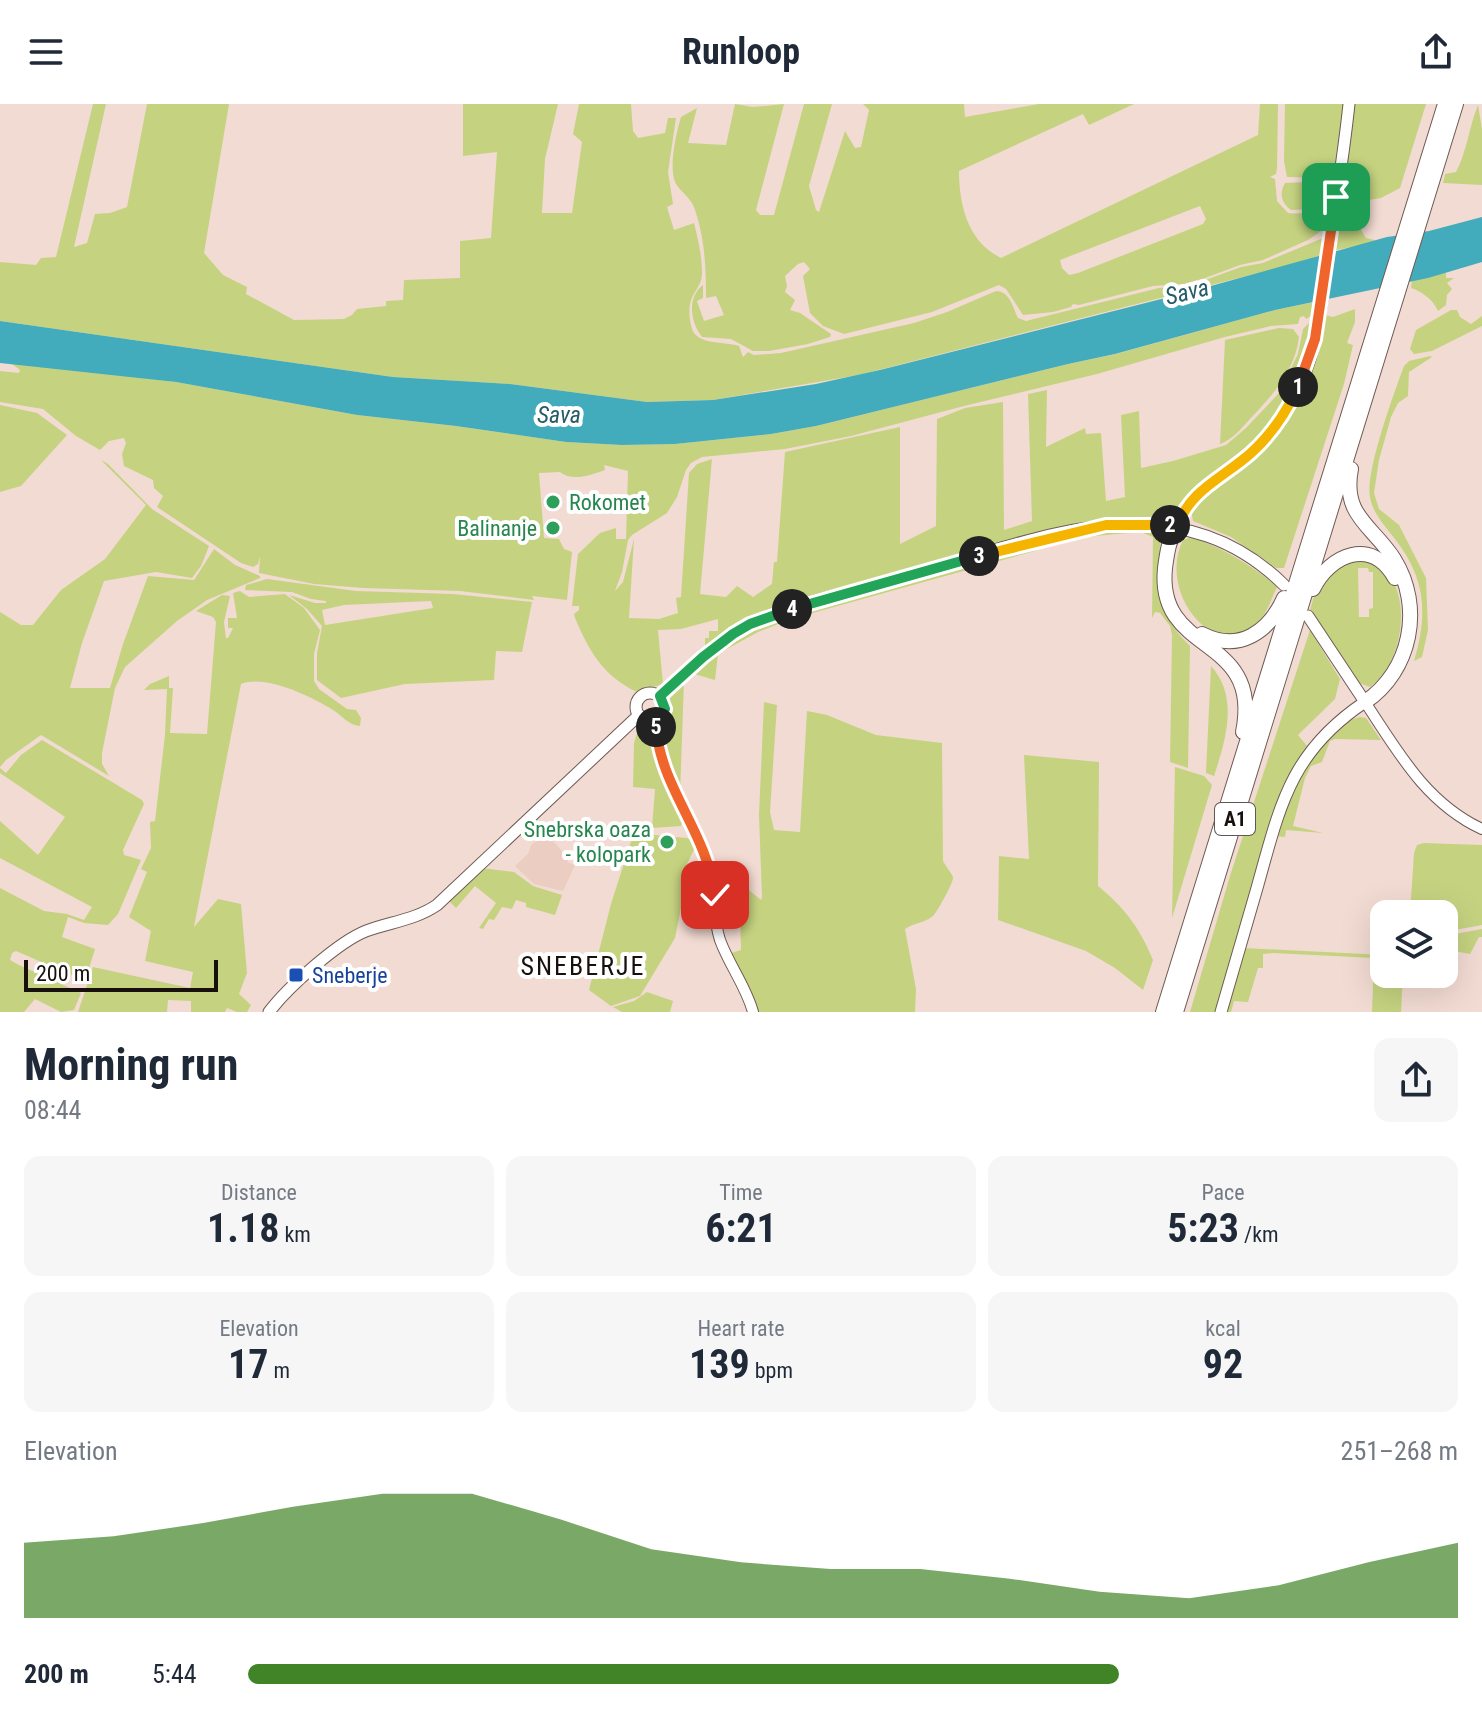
<!DOCTYPE html>
<html lang="en">
<head>
<meta charset="utf-8">
<style>
  :root { --surface:#fff; --page:#f6f6f7; --text:#1f2937; --muted:#747a83; --accent:#418427 }
  body { margin:0; font-family:"Roboto Condensed",sans-serif; background:var(--page); color:var(--text); height:100vh; display:flex; flex-direction:column; font-size:30px; white-space:nowrap }
  * { box-sizing:border-box; margin:0 }
  p { font-size:26px; color:var(--muted) }
  .icon { flex:none; width:44px; height:44px; fill:none; stroke:currentColor; stroke-width:2; stroke-linecap:round; stroke-linejoin:round }
  .map { position:relative; height:908px; overflow:hidden }
  .details { display:flex; flex-direction:column; background:var(--surface); flex:1 }
  .details>* { flex:none }
  .fabs { position:absolute; left:1370px; top:796px; display:grid; gap:16px }
  .fabs a { display:grid; place-items:center; width:88px; height:88px; border-radius:16px; background:var(--surface); box-shadow:0 8px 32px #0002; font-size:40px }
  .scale { position:absolute; left:24px; bottom:20px; width:194px; box-sizing:border-box; padding-left:8px; border:4px solid #17100d; border-top:0; font-size:22px; line-height:28px; white-space:nowrap; color:#17100d; -webkit-text-stroke:6px #fff; paint-order:stroke }
  .pin { position:absolute; display:grid; place-items:center; width:68px; height:68px; color:#fff; margin:-34px; border-radius:16px; box-shadow:0 4px 12px #0006 }
  .km { position:absolute; width:40px; height:40px; margin:-20px; border-radius:50%; background:#222; color:#fff; font-size:22px; line-height:40px; text-align:center }
  .round { display:grid; place-items:center; flex:none; width:84px; height:84px; border-radius:16px; background:var(--page) }
  .summary { display:flex; align-items:center; justify-content:space-between; height:136px; padding:0 24px }
  h1 { font-size:44px; font-weight:700; line-height:60px }
  .stats { display:grid; grid-template-columns:repeat(3,1fr); gap:12px; height:136px; padding:8px 24px }
  .stats div { display:grid; align-content:center; border-radius:16px; background:var(--page); text-align:center }
  .stats b { font-size:40px; font-weight:700 }
  .stats small { font-size:22px; font-weight:400 }
  .stats p { font-size:22px }
  .chart { height:224px; padding:16px 24px }
  .chart p { display:flex; justify-content:space-between }
  .chart svg { width:100%; height:144px; margin-top:8px; fill:var(--accent); opacity:.7 }
  ul { padding:0 24px; list-style:none; font-size:26px }
  li { display:grid; grid-template-columns:128px 96px 1fr; align-items:center; height:60px }
  li i { height:20px; border-radius:10px; background:var(--accent) }
  header { display:flex; justify-content:space-between; align-items:center; height:104px; padding:0 24px; background:var(--surface); font-size:36px; font-weight:700 }
  .map>svg:first-child { display:block }
  .built { fill:#eccdc1 }
  .green { fill:#c5d381; fill-rule:evenodd }
  .water { fill:#42abbc }
  .lines { fill:none; stroke-linecap:round; stroke-linejoin:round }
  .tertiary-casing { stroke:#6e5a52; stroke-width:12 }
  .secondary-casing { stroke:#6e5a52; stroke-width:13 }
  .motorway-casing { stroke:#6e5a52; stroke-width:16 }
  .tertiary { stroke:#fff; stroke-width:10 }
  .secondary { stroke:#fff; stroke-width:11 }
  .motorway { stroke:#fff; stroke-width:14 }
  .split-1-casing { stroke:#fff; stroke-width:16 }
  .split-2-casing { stroke:#fff; stroke-width:16 }
  .split-3-casing { stroke:#fff; stroke-width:16 }
  .split-4-casing { stroke:#fff; stroke-width:16 }
  .split-5-casing { stroke:#fff; stroke-width:16 }
  .split-6-casing { stroke:#fff; stroke-width:16 }
  .split-1 { stroke:#f0652b; stroke-width:10 }
  .split-2 { stroke:#f5b400; stroke-width:10 }
  .split-3 { stroke:#f5b400; stroke-width:10 }
  .split-4 { stroke:#22a559; stroke-width:10 }
  .split-5 { stroke:#22a559; stroke-width:10 }
  .split-6 { stroke:#f0652b; stroke-width:10 }
  .leisure-dot { fill:#2e9e5b; stroke:#fff; stroke-width:3 }
  .transit-dot { fill:#1a4fb4; stroke:#fff; stroke-width:3 }
  .labels { text-anchor:middle; stroke-width:8; stroke-linejoin:round; paint-order:stroke }
  .shield { fill:#fff; stroke:#5d5856; stroke-width:2 }
  .shield-label { font-size:20px; font-weight:bold; fill:#17100d }
  .leisure-label { font-size:22px; fill:#27864d; stroke:#fff; text-anchor:end }
  .transit-label { font-size:22px; fill:#164399; stroke:#fff; text-anchor:start }
  .water-label { font-size:24px; font-style:italic; fill:#245d67; stroke:#fff }
  .quarter-label { font-size:26px; letter-spacing:2px; fill:#17100d; stroke:#fff }
</style>
</head>
<body>
<header><svg class="icon" aria-label="menu" viewBox="0 0 24 24"><path d="M4 6h16M4 12h16M4 18h16"/></svg>Runloop<svg class="icon" aria-label="share" viewBox="0 0 24 24"><path d="M12 15V3M7 8l5-5 5 5M5 13v7h14v-7"/></svg></header>
<div class="map">
<svg width="1482" height="908" viewBox="0 0 1482 908">
  <rect width="100%" height="100%" fill="#f2dbd2"/>
  <polygon class="built" points="546,729 569,755 567,758 575,761 563,787 534,780 515,762 528,750 531,741"/>
  <g class="green">
    <path d="M93,0H106L74,143L87,139L95,110L110,109L127,103L147,0H229L204,149L223,171L247,183L246,190L294,216L344,215L352,211L357,205L386,202V197L403,196L404,176L460,174V137L491,134L497,48L463,52V0H558L545,55L542,109H572L582,38L573,30L579,0H631L633,27L638,34L665,29L668,14H676L668,68L673,100L667,103L674,126L694,119C698,135 702,152 702,169C702,188 684,189 691,221C692,225 693,229 697,232C706,240 727,238 739,242L743,253L748,248L754,251L781,249L914,219L947,208L996,187C1010,187 1013,204 1018,214L1026,217L1159,184L1189,182L1241,163L1263,159L1323,134L1321,151L1297,159L859,271L713,296L647,298L510,280L393,273L0,217V158L36,161L41,154L56,153Z"/>
    <path d="M735,0L753,3L784,0L756,106L760,111H774L804,0H832L809,82L816,106L819,108L845,27L855,44L861,43L869,6L863,0H964L965,13L1039,0H1134L1089,21L1083,10L959,67C959,101 968,138 1001,154L1258,31L1260,0H1278L1277,64L1276,70L1270,73L1275,75L1277,97L1288,109C1300,111 1316,105 1323,119L1321,127L1308,136L1263,156L1240,161L1205,174L1184,180L1153,182L1079,201L1073,200L1071,203L1053,208L1023,211L1006,185L999,181L932,208L844,230L823,222L810,209L803,172L810,165L804,158L798,160L785,172L787,182L785,188L795,196L790,206L800,209L831,230L830,233L808,240L769,247H753L731,235L702,233C690,218 687,193 703,181V194L697,197L704,217L724,211L716,192L706,194C706,165 705,137 696,109C693,97 687,93 679,84C666,71 676,30 681,13L697,4L688,39L726,41ZM1200,102L1206,115L1203,120L1078,169L1069,171L1062,164L1060,156Z"/>
    <path d="M1285,0H1344L1328,104L1291,106C1281,99 1279,89 1285,79L1307,78L1315,86L1324,85L1329,74L1287,73L1284,57Z"/>
    <polygon points="1354,0 1426,0 1400,84 1381,94 1341,101"/>
    <path d="M1478,1L1482,25V81L1443,79L1445,70L1456,68C1467,47 1469,23 1478,1Z"/>
    <polygon points="1356,112 1360,115 1361,126 1366,134 1375,136 1373,139 1336,146 1339,116"/>
    <path d="M1446,168V174H1454L1447,179L1452,185L1447,191L1446,201L1438,207C1434,197 1422,187 1411,184L1412,177Z"/>
    <path d="M1314,198L1313,211L1306,215L1304,212L1300,213L1298,220L1271,222L1225,233L1097,270L964,302L851,332L785,345L702,353L691,359L686,366L677,393L667,409L632,431L628,436L622,468L615,487L623,478L634,435L629,514L659,515L678,509L676,494L681,493L689,369L697,360L712,355L700,490L726,493L737,482L753,493L772,480L774,458H777L785,348L900,323V440L936,422L937,315L965,304L1003,298L1004,426L1032,417L1028,290L1047,286L1046,343L1085,324L1086,330L1101,329L1106,397L1125,393L1121,311L1139,307L1141,364L1173,357L1226,341L1246,324L1279,289L1298,250L1303,225L1312,216C1305,266 1284,313 1246,346C1230,360 1210,368 1195,383C1186,391 1180,402 1172,411L1091,418L819,493L705,545V534H709V527H718V515L681,525L658,526L663,580L637,588C603,572 589,547 575,514L574,510L579,506V502H572L578,450L600,429L616,424V435H626L628,367L604,361L605,366C591,371 572,378 560,368L539,369L544,434L559,435L564,445L572,448L567,496L532,492L534,496L460,487L363,484L314,480L259,469L260,452L258,460L253,463L241,459L157,403L163,392L154,384L153,376L124,362L122,350L126,339L124,334L109,337L100,346L76,332L43,305L0,298V267L19,269L20,266L12,260L23,259L176,278L357,311L456,322L566,338L622,341L675,340L771,330L816,322L1068,260L1116,250L1275,206Z"/>
    <polygon points="1355,205 1355,218 1347,239 1353,241 1344,280 1284,464 1276,464 1231,433 1193,417 1191,406 1203,390 1254,351 1319,243 1325,211 1333,213"/>
    <polygon points="1451,206 1457,206 1460,213 1471,220 1482,212 1482,222 1432,247 1414,250 1410,245 1416,226"/>
    <path d="M1279,224L1293,225L1299,233C1295,267 1272,292 1250,315C1240,326 1233,335 1220,340L1225,236Z"/>
    <path d="M1430,252L1432,253L1409,268L1408,292L1398,299L1391,313L1379,356L1374,389L1379,405L1399,421L1426,474L1428,526L1422,553L1414,557C1428,510 1426,475 1395,435C1385,422 1373,410 1370,393C1365,368 1394,289 1404,262L1409,257Z"/>
    <polygon points="0,301 37,309 67,331 21,382 0,388"/>
    <polygon points="101,356 108,360 152,405 209,442 201,462 192,474 156,468 104,477 82,539 70,584 110,584 123,540 148,472 194,476 214,445 235,461 260,472 260,474 207,496 177,517 125,563 115,584 102,649 102,660 109,672 41,631 6,656 0,663 0,508 21,521 33,521 61,486 105,455 146,401"/>
    <path d="M1151,425L1159,428L1161,432C1158,483 1151,503 1190,542L1188,664L1170,658L1172,531L1170,522L1160,509L1155,508L1152,514L1153,433L1143,429C1122,428 1049,435 1035,447L791,515L758,528L718,550L715,576L691,569L727,539L771,517L1056,435L1091,427Z"/>
    <path d="M1191,433C1225,445 1250,460 1277,483C1271,496 1266,511 1256,521C1214,560 1157,488 1183,436Z"/>
    <path d="M1369,454C1377,461 1388,468 1393,477C1410,508 1399,563 1370,583L1359,579L1310,506L1315,488L1339,458ZM1358,464H1368L1369,468H1373V504L1369,505V513H1359Z"/>
    <path d="M267,475L356,487L453,490L532,498L522,548L496,547L494,576L405,580L341,594L317,576V549L322,522L307,505L289,491L315,499H326V497L311,495L292,488L245,486L246,481ZM431,497L433,504L325,521L322,506L344,501Z"/>
    <path d="M240,487L249,493L285,490L304,504L320,526L314,550V577L319,585L347,605L356,606L361,614L360,622C348,621 343,612 333,606C312,593 266,570 241,580L194,823L218,795L241,800L247,869L239,890L251,901L247,908H237L227,904L225,908H191V897L168,896L167,908H78L93,863L190,884L193,868L145,857L151,827L129,813L147,768L141,765L151,744L150,718L155,717L165,631L167,585L144,586L150,580L169,572V584H173L170,629L207,630L216,518L213,513L196,507L222,491L230,492L224,518L226,534H228L233,524H228V514H237L233,489Z"/>
    <polygon points="1310,526 1340,575 1335,595 1298,631 1308,643 1289,671 1274,709 1217,908 1190,908 1230,772"/>
    <path d="M1211,562C1239,593 1226,635 1214,672L1206,669Z"/>
    <path d="M684,576L680,691C664,655 650,607 684,576Z"/>
    <path d="M764,598L777,601L770,708L774,726L800,728L807,607L827,611L876,631L942,639L943,757C945,761 952,770 953,773C954,778 938,806 934,811C928,818 913,819 905,825L916,885L915,908H757L731,849L741,846L739,778L761,796L762,793L759,711Z"/>
    <path d="M1360,613L1366,614L1381,636L1335,635L1330,637L1322,658L1311,662L1305,674L1293,722L1323,729L1286,726L1285,733L1276,732C1291,693 1314,624 1360,613Z"/>
    <path d="M644,622C655,632 655,650 660,665C665,682 675,697 684,712L681,722L652,724L655,685L633,683L634,639L638,626Z"/>
    <polygon points="42,636 142,696 144,700 123,746 124,751 141,756 118,810 108,821 84,819 68,813 62,833 95,845 85,877 16,847 12,849 10,856 19,861 81,889 74,906 61,908 35,895 24,908 0,908 0,784 44,807 67,810 84,816 92,803 0,754 0,717 38,751 65,713 0,669 0,664 6,669 21,651"/>
    <path d="M1024,651L1099,658L1098,782C1124,803 1140,824 1153,856L1143,886L1115,864L1086,847L998,816L999,752L1029,755Z"/>
    <polygon points="1175,663 1204,672 1212,681 1172,814"/>
    <polygon points="655,731 687,734 697,740 685,764 684,789 675,834 640,892 611,902 589,886 611,800 632,734"/>
    <polygon points="1424,739 1482,741 1482,821 1444,828 1444,810 1410,810 1414,749 1417,741"/>
    <polygon points="481,764 514,768 533,782 562,791 555,811 526,803 526,799 516,796 512,805 502,803 494,816 489,815 483,825 479,824 496,799 475,782 456,804 449,797"/>
    <polygon points="1482,825 1482,833 1479,833 1470,850 1454,847 1444,849 1444,832"/>
    <polygon points="1243,844 1384,851 1384,870 1403,870 1401,908 1372,908 1374,854 1273,849 1263,850 1263,864 1258,864 1248,898 1234,897 1231,908 1225,908"/>
    <polygon points="647,888 673,897 670,908 622,908 613,903 634,897"/>
  </g>
  <polygon class="water" points="1482,113 1482,158 1428,174 1275,206 1115,250 1068,260 816,322 771,330 675,340 622,341 566,338 456,322 357,311 176,278 0,259 0,217 393,273 510,280 647,298 713,296 816,280 880,266 1193,187 1387,133 1429,127"/>
  <g class="lines">
    <g class="tertiary-casing">
      <g id="tertiary">
        <path d="M1365,598C1398,648 1426,699 1482,725"/>
        <path d="M656,616C654,667 691,705 706,752C716,779 711,809 720,836C729,861 746,882 753,908"/>
      </g>
    </g>
    <g class="secondary-casing">
      <g id="secondary">
        <path d="M1177,422C1190,386 1221,373 1249,350C1266,337 1279,316 1291,298C1319,253 1321,196 1329,145C1336,97 1344,48 1349,0"/>
        <circle cx="650" cy="603" r="14"/>
        <path d="M660,592C689,567 715,537 750,520C799,497 855,488 907,473C1033,436 1174,372 1284,481"/>
        <path d="M269,908C287,884 338,838 366,827C390,818 415,816 437,801L639,611"/>
        <path d="M1221,908C1233,867 1245,825 1257,784C1280,702 1290,648 1365,598L1308,512"/>
      </g>
    </g>
    <g class="motorway-casing">
      <g id="motorway">
        <path d="M1351,365C1342,412 1372,421 1394,455C1424,503 1411,567 1365,598"/>
        <path d="M1177,422C1169,435 1167,449 1165,464C1156,553 1263,529 1243,628"/>
        <path d="M1313,485C1330,450 1372,433 1395,474"/>
        <path d="M1202,530C1239,549 1269,528 1284,494"/>
        <polyline points="1163,908 1445,0"/>
        <polyline points="1176,908 1456,0"/>
      </g>
    </g>
    <use href="#tertiary" class="tertiary"/>
    <use href="#secondary" class="secondary"/>
    <use href="#motorway" class="motorway"/>
  </g>
  <g class="lines">
    <g class="split-1-casing">
      <polyline id="split-1" points="1298,283 1315,235 1336,93"/>
    </g>
    <g class="split-2-casing">
      <path id="split-2" d="M1170,421L1177,422C1191,385 1223,374 1251,349C1270,332 1287,307 1298,283"/>
    </g>
    <g class="split-3-casing">
      <polyline id="split-3" points="979,452 1106,421 1170,421"/>
    </g>
    <g class="split-4-casing">
      <polyline id="split-4" points="792,505 979,452"/>
    </g>
    <g class="split-5-casing">
      <polyline id="split-5" points="656,623 656,616 665,605 660,592 703,553 733,530 750,520 792,505"/>
    </g>
    <g class="split-6-casing">
      <path id="split-6" d="M656,623C661,685 706,726 715,791"/>
    </g>
    <use href="#split-1" class="split-1"/>
    <use href="#split-2" class="split-2"/>
    <use href="#split-3" class="split-3"/>
    <use href="#split-4" class="split-4"/>
    <use href="#split-5" class="split-5"/>
    <use href="#split-6" class="split-6"/>
  </g>
  <g class="leisure-dot">
    <circle cx="553" cy="398" r="8"/>
    <circle cx="553" cy="424" r="8"/>
    <circle cx="667" cy="738" r="8"/>
  </g>
  <rect class="transit-dot" x="288" y="863" width="16" height="16" rx="4"/>
  <g class="labels">
    <rect class="shield" x="1215" y="699" width="40" height="32" rx="6"/>
    <g class="shield-label">
      <text x="1235" y="722">A1</text>
    </g>
    <g class="leisure-label">
      <text x="569" y="406" text-anchor="start">Rokomet</text>
      <text x="537" y="432">Balinanje</text>
      <text x="651" y="733">Snebrska oaza<tspan x="651" dy="25">- kolopark</tspan></text>
    </g>
    <g class="transit-label">
      <text x="312" y="879">Sneberje</text>
    </g>
    <g class="water-label">
      <text transform="translate(1187 188) rotate(-14)" y="8">Sava</text>
      <text x="559" y="319">Sava</text>
    </g>
    <g class="quarter-label">
      <text x="583" y="871">SNEBERJE</text>
    </g>
  </g>
</svg>
<div class="fabs">
<a><svg class="icon" aria-label="layers" viewBox="0 0 24 24"><path d="M12 4l9 5-9 5-9-5zM3 14l9 5 9-5"/></svg></a>
</div>
<div class="scale">200 m</div>
<div class="pin" style="left:1336px;top:93px;background:#1e9e55"><svg class="icon" aria-label="arrive" viewBox="0 0 24 24"><path d="M6 21V4h12l-3 4 3 4H6"/></svg></div>
<div class="pin" style="left:715px;top:791px;background:#d93025"><svg class="icon" aria-label="check" viewBox="0 0 24 24"><path d="M5 12l5 5 9-10"/></svg></div>
<b class="km" style="left:1298px;top:283px">1</b>
<b class="km" style="left:1170px;top:421px">2</b>
<b class="km" style="left:979px;top:452px">3</b>
<b class="km" style="left:792px;top:505px">4</b>
<b class="km" style="left:656px;top:623px">5</b>
</div>
<section class="details">
<div class="summary"><div><h1>Morning run</h1><p>08:44</p></div><a class="round"><svg class="icon" aria-label="share" viewBox="0 0 24 24"><path d="M12 15V3M7 8l5-5 5 5M5 13v7h14v-7"/></svg></a></div>
<div class="stats">
<div><p>Distance</p><b>1.18<small> km</small></b></div>
<div><p>Time</p><b>6:21</b></div>
<div><p>Pace</p><b>5:23<small> /km</small></b></div>
</div>
<div class="stats">
<div><p>Elevation</p><b>17<small> m</small></b></div>
<div><p>Heart rate</p><b>139<small> bpm</small></b></div>
<div><p>kcal</p><b>92</b></div>
</div>
<div class="chart"><p><span>Elevation</span>251–268 m</p>
<svg viewBox="0 0 160 44" preserveAspectRatio="none"><path d="M0 44V21L10 19L20 15L30 10L40 6L50 6L60 14L70 23L80 27L90 29L100 29L110 32L120 36L130 38L140 34L150 27L160 21V44z"/></svg>
</div>
<ul>
<li><b>200 m</b>5:44<i style="width:72%"></i></li>
</ul>
</section>
</body>
</html>
